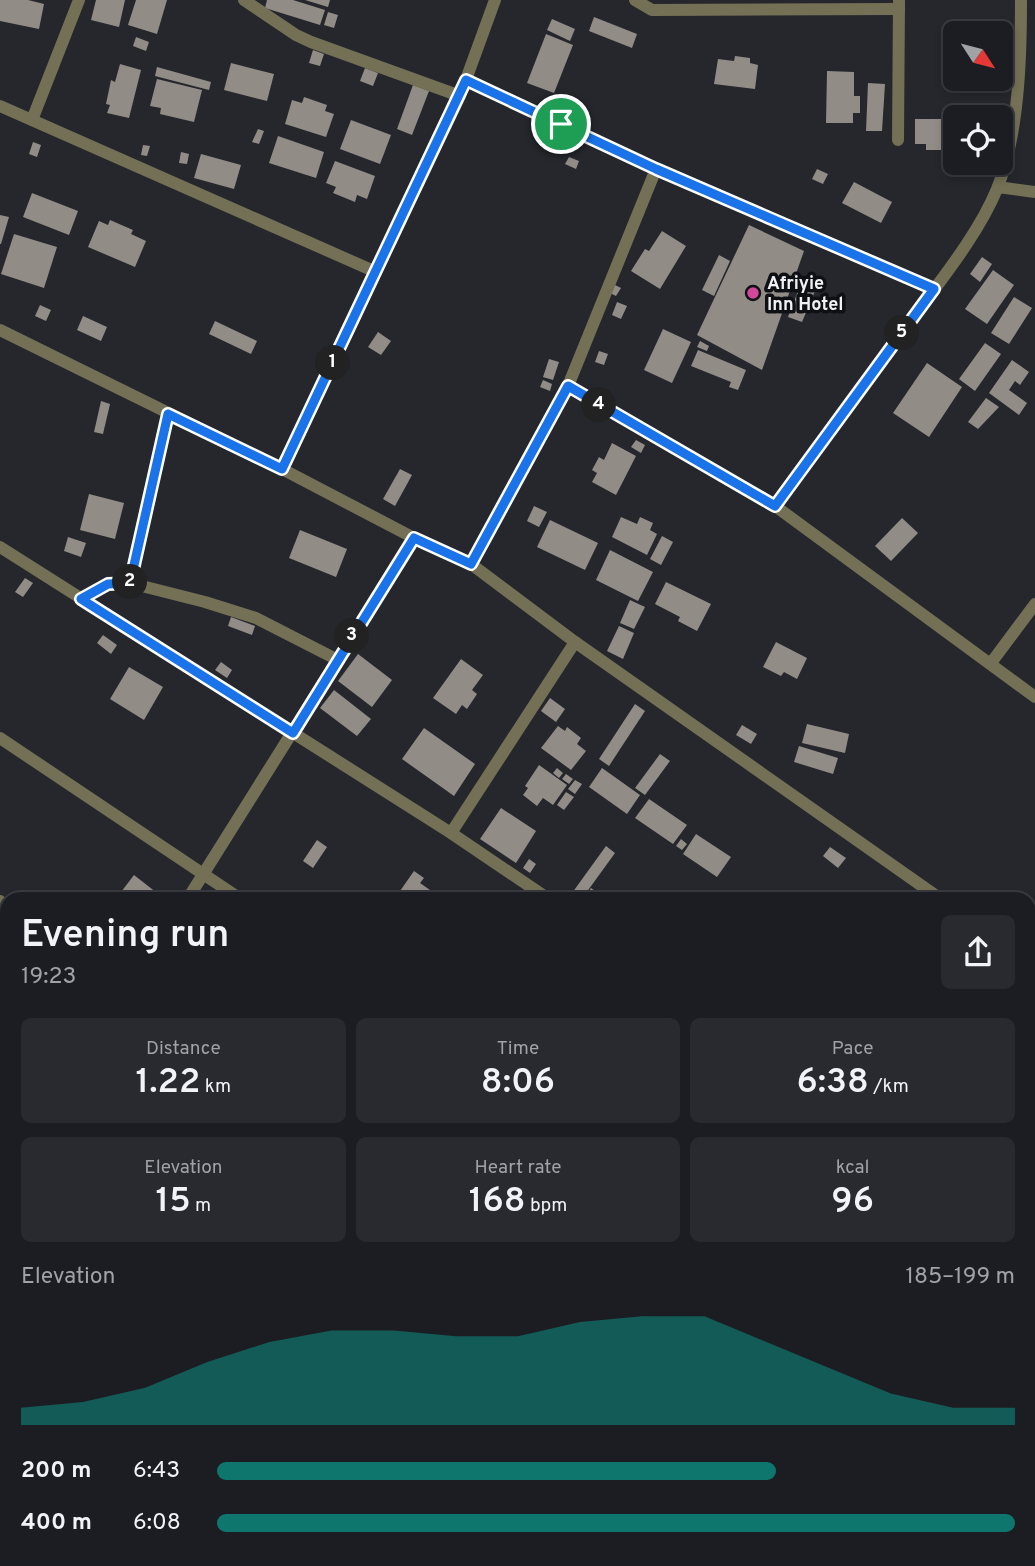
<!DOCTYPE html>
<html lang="en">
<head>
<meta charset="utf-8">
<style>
  :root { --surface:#1c1d22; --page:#292a2f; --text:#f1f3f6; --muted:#a0a2a5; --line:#3a3b40; --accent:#0f766e }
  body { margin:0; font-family:Overpass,sans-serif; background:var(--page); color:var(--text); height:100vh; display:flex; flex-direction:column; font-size:26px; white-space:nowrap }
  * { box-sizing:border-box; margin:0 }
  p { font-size:23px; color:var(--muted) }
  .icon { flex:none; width:38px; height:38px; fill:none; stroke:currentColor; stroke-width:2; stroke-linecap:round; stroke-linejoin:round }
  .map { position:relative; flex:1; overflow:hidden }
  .drawer { position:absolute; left:0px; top:892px; width:1036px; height:674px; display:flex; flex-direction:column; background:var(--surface); border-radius:21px 21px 0 0; box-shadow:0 4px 10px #0003,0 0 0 2px var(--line) }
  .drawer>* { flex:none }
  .needle { width:46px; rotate:126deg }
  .tools { position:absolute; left:943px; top:21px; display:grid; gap:14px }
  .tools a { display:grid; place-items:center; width:70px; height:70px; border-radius:10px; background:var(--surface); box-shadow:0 4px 10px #0003,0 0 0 2px var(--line); font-size:35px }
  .pin { position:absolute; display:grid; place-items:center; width:60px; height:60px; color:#fff; margin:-30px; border:4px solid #fff; border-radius:50%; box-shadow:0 2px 7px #0007 }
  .km { position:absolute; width:35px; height:35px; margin:-18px; border-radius:50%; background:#222; color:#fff; font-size:19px; line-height:35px; text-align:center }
  .round { display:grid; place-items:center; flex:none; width:74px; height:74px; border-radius:10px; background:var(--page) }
  .overview { display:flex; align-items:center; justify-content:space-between; height:119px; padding:0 21px }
  h1 { font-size:38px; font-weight:600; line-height:52px }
  .figures { display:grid; grid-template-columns:repeat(3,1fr); gap:10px; height:119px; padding:7px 21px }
  .figures div { display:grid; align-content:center; border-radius:10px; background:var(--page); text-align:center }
  .figures b { font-size:35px; font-weight:600 }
  .figures small { font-size:19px; font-weight:400 }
  .figures p { font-size:19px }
  .chart { height:196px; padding:14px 21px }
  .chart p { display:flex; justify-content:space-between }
  .chart svg { width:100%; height:126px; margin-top:7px; fill:var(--accent); opacity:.7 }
  ul { padding:0 21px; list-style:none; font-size:23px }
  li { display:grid; grid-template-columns:112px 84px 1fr; align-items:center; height:52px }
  li i { height:18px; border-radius:9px; background:var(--accent) }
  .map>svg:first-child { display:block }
  .built { fill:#2c2f3a }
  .building { fill:#928c86 }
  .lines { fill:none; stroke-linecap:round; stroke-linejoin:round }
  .minor { stroke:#747055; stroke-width:12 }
  .tertiary { stroke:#747055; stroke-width:16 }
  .route-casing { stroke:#fff; stroke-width:14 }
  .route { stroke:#1a73e8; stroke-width:9 }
  .hotel-dot { fill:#d1479c; stroke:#0f1013; stroke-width:2.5 }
  .labels { text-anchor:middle; stroke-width:7; stroke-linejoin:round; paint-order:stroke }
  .poi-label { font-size:18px; font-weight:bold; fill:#eff1f5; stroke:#0f1013; text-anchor:start }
</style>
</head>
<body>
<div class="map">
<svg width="1035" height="1566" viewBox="0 0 1035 1566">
  <rect width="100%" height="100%" fill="#25272d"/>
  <polygon class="built" points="7,1179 7,1559 687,1559 696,1566 0,1566 0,1187"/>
  <g class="building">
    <polygon points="0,0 28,0 44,4 39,29 0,21"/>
    <polygon points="96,0 125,0 119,27 91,20"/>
    <polygon points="136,0 167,0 157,34 128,25"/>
    <polygon points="267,0 293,0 325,10 320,25 265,8"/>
    <polygon points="305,0 330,0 328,7"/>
    <polygon points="328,12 338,15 334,28 324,25"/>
    <polygon points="594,17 637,34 632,48 589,31"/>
    <polygon points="552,19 575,29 570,41 547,30"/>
    <polygon points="546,34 573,45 554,93 527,83"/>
    <polygon points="136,37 149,42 146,51 133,46"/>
    <polygon points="313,50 324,54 320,66 309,63"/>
    <polygon points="735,56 750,58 750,63 758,65 755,89 714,84 718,59 734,61"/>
    <polygon points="231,63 274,74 267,101 224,90"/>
    <polygon points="120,64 141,70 129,118 107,113 110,105 106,104 111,80 115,82"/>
    <polygon points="157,67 211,82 209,90 155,76"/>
    <polygon points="365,68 378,73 373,86 360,81"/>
    <polygon points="827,71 854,72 854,96 860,96 860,113 853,113 853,123 826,123"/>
    <polygon points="157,79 202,90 194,122 160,114 161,108 150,106"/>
    <polygon points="868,83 885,84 882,131 866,131"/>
    <polygon points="413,85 429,91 412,135 397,129"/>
    <polygon points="304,97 327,105 325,111 334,114 326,137 285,124 292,100 302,103"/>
    <polygon points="915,119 956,119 956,143 943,144 943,150 926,150 926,144 915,144"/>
    <polygon points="351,120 391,135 380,164 340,149"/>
    <polygon points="258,129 264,131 259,144 252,142"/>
    <polygon points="278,136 324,152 316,178 269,163"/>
    <polygon points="33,142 41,145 37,157 29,154"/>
    <polygon points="143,145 150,146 147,156 141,155"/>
    <polygon points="181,152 189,154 187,164 179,163"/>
    <polygon points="201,154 241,165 234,189 194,178"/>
    <polygon points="569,157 579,161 576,169 565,164"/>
    <polygon points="335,161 375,176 367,199 357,195 355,202 333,193 336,187 326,183"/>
    <polygon points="817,169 828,174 823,184 812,179"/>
    <polygon points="854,182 892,202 881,223 842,203"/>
    <polygon points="32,193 78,211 69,235 23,217"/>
    <polygon points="0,215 9,217 1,244 0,244"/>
    <polygon points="110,220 133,230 131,234 146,241 135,267 88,247 99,221 108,225"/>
    <polygon points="749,225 804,251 762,370 697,335"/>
    <polygon points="662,231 686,246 660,289 631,271 645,249 649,251"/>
    <polygon points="14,234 57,247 44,288 1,274"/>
    <polygon points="719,255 730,261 714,296 702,290"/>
    <polygon points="982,257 992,264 980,282 970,274"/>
    <polygon points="993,270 1014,285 987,324 965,309"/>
    <polygon points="613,284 621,288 616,296 608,292"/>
    <polygon points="800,286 815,291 802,322 788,317"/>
    <polygon points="1014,297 1032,308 1009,344 991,333"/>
    <polygon points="617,302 627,306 621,319 612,315"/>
    <polygon points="40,305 51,310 46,321 35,316"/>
    <polygon points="83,316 107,327 101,341 77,330"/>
    <polygon points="215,321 257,341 251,354 209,334"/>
    <polygon points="663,329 691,342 672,383 644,370"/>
    <polygon points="378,332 391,341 381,355 368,347"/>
    <polygon points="700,341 709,346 707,351 697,347"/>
    <polygon points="985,343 1001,354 975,391 959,379"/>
    <polygon points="698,350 746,370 738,390 729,387 731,382 691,366"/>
    <polygon points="599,351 608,354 604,365 595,362"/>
    <polygon points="549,359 559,362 553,380 543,377"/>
    <polygon points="1012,360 1029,372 1020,385 1015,381 1009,390 1027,403 1019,415 989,393"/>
    <polygon points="927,363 962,387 929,437 893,413"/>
    <polygon points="543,380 552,384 550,391 540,387"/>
    <polygon points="986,398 999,407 978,429 968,422"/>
    <polygon points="101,401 110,404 103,434 94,432"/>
    <polygon points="636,440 645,445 641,453 631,447"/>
    <polygon points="612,443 636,456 616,495 592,482 597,473 592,470 599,457 604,460"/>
    <polygon points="400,469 412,475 395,506 383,499"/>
    <polygon points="89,494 124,503 115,539 80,530"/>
    <polygon points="534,506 547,512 539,527 527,521"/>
    <polygon points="621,517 637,524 640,517 653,523 650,530 657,534 647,555 612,537"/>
    <polygon points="902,518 918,533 891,561 875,546"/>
    <polygon points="550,520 598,543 585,570 537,547"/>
    <polygon points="300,530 347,549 336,577 289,558"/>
    <polygon points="662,536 673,542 661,565 650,559"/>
    <polygon points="68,537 86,543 81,557 64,551"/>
    <polygon points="610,550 653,572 638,601 596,580"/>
    <polygon points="25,578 33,583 23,597 15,592"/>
    <polygon points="666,582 711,604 697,631 678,621 680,617 655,604"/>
    <polygon points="630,600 645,607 634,629 620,623"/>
    <polygon points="231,617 255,626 252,635 228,626"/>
    <polygon points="619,626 634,633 623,659 607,651"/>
    <polygon points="103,635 117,645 111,654 97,643"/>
    <polygon points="776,642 807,658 797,679 784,672 781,676 763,667"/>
    <polygon points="358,654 392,680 372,707 338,681"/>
    <polygon points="461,659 483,675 472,690 477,694 467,709 462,705 456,714 433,698"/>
    <polygon points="221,662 232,670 227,678 215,670"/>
    <polygon points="129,667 163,687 144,720 110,699"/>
    <polygon points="334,690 371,719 357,736 320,708"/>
    <polygon points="550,698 565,709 556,722 541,711"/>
    <polygon points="635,704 645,711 609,766 599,759"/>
    <polygon points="807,724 849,734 845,753 802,743"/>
    <polygon points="742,725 757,734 751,744 736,735"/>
    <polygon points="558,726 565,731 567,727 581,738 577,744 586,751 571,770 541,748"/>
    <polygon points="424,728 475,764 454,796 402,759"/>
    <polygon points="799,746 838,758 833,774 794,762"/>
    <polygon points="660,754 670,761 645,795 635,788"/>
    <polygon points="539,765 567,785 553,805 543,798 537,806 523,795 528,788 525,786"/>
    <polygon points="557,768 563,773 559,778 553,773"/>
    <polygon points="602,768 640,795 627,814 589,787"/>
    <polygon points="566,774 573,779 569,784 562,779"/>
    <polygon points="575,780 582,784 575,794 568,789"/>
    <polygon points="566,792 574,797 564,810 557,805"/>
    <polygon points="649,799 687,825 673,844 635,818"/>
    <polygon points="501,808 536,831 516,863 480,839"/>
    <polygon points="696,834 731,857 717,877 683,854"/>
    <polygon points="681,839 687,844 682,850 676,846"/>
    <polygon points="317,840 327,847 313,868 303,861"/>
    <polygon points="606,846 615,853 581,900 567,900"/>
    <polygon points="830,847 846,858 838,868 823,856"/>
    <polygon points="529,859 536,864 530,873 523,868"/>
    <polygon points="414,871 424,878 420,883 440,897 444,892 452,898 451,900 412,900 400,891"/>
    <polygon points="134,875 166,900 115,900"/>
    <polygon points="591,888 607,900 583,900"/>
    <polygon points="7,1014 7,1051 0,1046 0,1023"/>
    <polygon points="7,1133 7,1156 0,1162 0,1139"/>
    <polygon points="7,1156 7,1168 6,1169 0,1165"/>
    <polygon points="567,1559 606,1559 599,1566 559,1566"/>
    <polygon points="931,1559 969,1559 978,1566 934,1566 929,1562"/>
  </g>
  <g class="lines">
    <g class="minor">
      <polyline points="244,0 296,35 311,42 460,96"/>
      <polyline points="635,0 652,10 899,9"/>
      <polyline points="466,80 656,169 934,289"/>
      <polyline points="0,106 376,272"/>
      <polyline points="32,120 79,0"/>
      <polyline points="898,140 899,0"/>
      <polyline points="998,187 1035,192"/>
      <polyline points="0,330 282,469 414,538 471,564 575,642 942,900"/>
      <polyline points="568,386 775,506 1035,697"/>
      <polyline points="282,469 460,96 495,0"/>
      <path d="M775,506C820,445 865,383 910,322C940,281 978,235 997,189C1019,134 1021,58 1021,0"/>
      <polyline points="0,547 451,833 550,900"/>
      <polyline points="471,564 568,386 656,169"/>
      <polyline points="130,583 168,414"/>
      <polyline points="81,599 108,584 130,583 205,602 256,618 338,660"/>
      <polyline points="991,663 1035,604"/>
      <polyline points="0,738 242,900"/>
      <polyline points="451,833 575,642"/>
      <polyline points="187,900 414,538"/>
      <polyline points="0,901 7,907"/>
      <polyline points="1029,940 1035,932"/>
      <polyline points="1029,1230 1035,1235"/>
      <polyline points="1029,1359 1035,1363"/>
      <polyline points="710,1559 719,1566"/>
      <polyline points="988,1559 997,1566"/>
      <polyline points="658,1566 664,1559"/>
    </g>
    <g class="tertiary">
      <polyline points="1029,1340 1035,1331"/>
      <polyline points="868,1566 873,1559"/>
    </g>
  </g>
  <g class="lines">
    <g class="route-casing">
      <polygon id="route" points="466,80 656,169 934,289 775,506 568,386 471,564 414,538 293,733 81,599 108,584 130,583 168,414 282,469"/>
    </g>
    <use href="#route" class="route"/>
  </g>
  <circle class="hotel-dot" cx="753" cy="293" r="7"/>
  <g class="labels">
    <g class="poi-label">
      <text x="767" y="289">Afriyie<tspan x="767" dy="21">Inn Hotel</tspan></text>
    </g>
  </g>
</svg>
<div class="tools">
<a><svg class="needle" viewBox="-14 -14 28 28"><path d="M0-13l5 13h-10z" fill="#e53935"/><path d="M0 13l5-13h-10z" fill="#a0a2a5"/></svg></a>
<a><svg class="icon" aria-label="locate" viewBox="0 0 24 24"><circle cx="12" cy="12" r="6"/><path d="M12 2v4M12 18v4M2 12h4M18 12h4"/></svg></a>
</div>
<div class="pin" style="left:561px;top:124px;background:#1e9e55"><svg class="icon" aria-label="arrive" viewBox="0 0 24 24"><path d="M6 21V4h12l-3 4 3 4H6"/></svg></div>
<b class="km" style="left:333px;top:363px">1</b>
<b class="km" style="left:130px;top:582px">2</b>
<b class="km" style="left:352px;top:636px">3</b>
<b class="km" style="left:599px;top:405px">4</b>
<b class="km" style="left:902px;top:333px">5</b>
<section class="drawer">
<div class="overview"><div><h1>Evening run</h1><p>19:23</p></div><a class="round"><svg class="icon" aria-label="share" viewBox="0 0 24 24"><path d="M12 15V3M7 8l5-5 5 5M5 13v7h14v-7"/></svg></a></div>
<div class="figures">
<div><p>Distance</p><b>1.22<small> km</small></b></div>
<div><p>Time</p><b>8:06</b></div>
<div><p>Pace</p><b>6:38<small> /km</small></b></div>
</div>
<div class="figures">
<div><p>Elevation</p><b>15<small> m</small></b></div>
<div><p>Heart rate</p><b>168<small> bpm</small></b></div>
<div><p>kcal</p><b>96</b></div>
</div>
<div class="chart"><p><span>Elevation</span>185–199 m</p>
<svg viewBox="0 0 160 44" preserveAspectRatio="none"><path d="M0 44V38L10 36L20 31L30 22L40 15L50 11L60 11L70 13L80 13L90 8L100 6L110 6L120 15L130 24L140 33L150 38L160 38V44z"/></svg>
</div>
<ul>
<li><b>200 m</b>6:43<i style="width:70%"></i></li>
<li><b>400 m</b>6:08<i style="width:100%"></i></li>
</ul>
</section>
</div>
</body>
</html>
